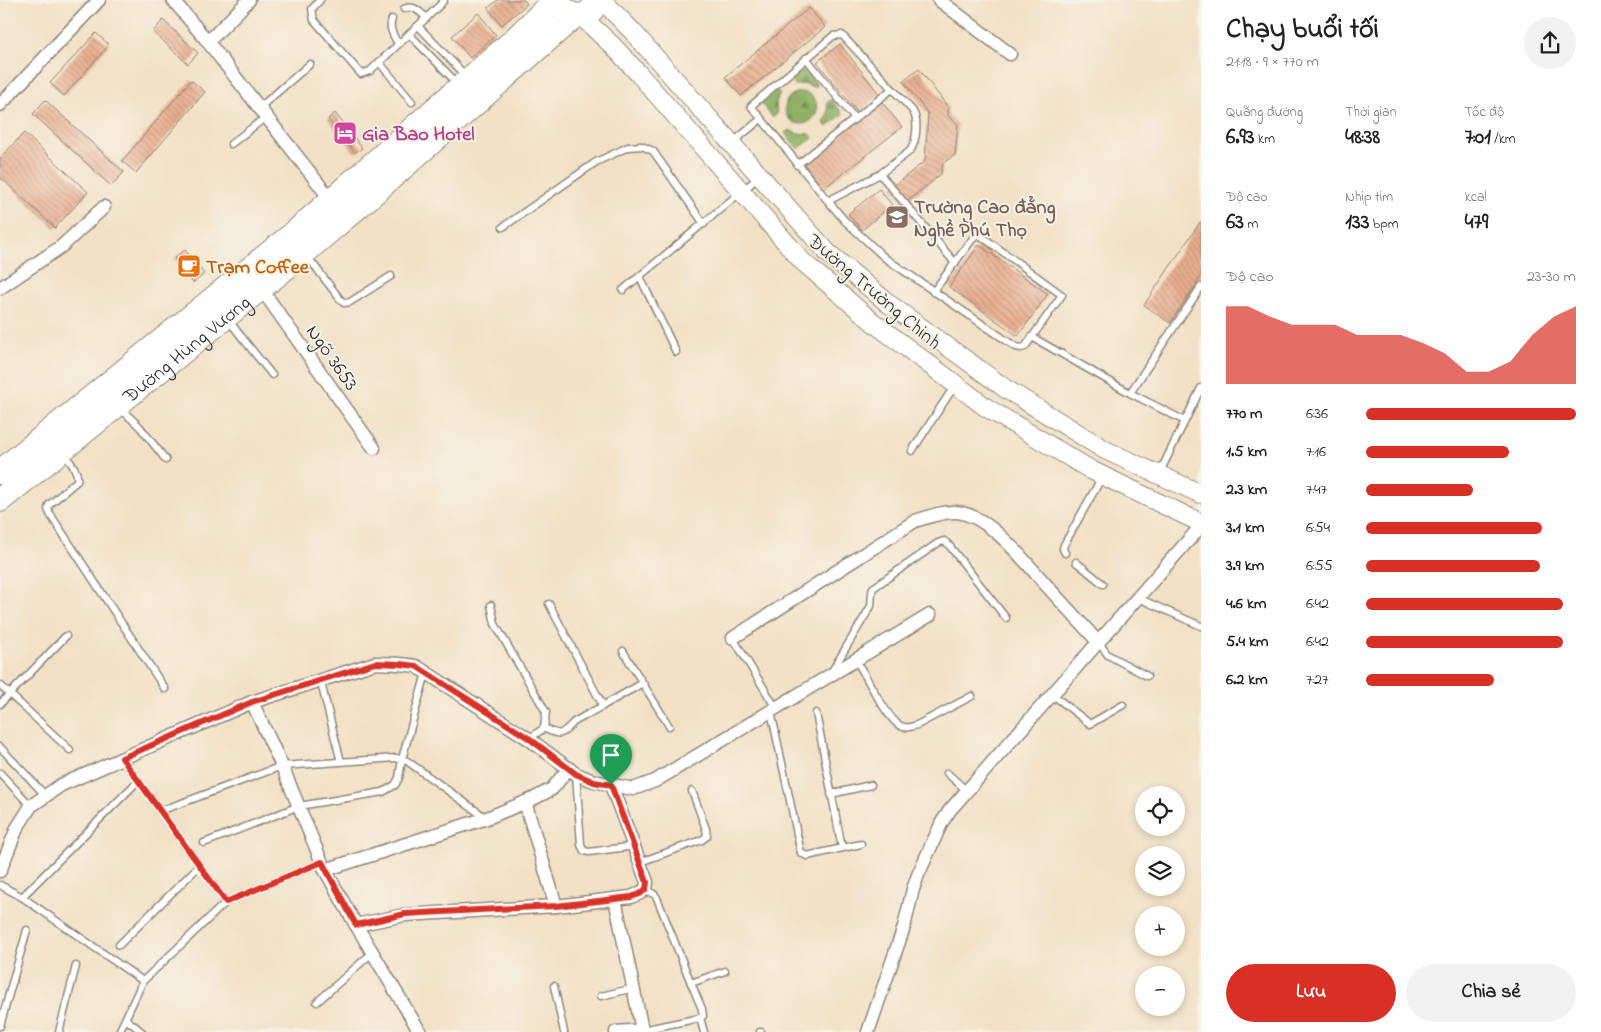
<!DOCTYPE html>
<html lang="vi">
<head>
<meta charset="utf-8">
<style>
  :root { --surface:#fff; --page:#f2f2f2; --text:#222; --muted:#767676; --accent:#d93025 }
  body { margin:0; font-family:"Indie Flower",sans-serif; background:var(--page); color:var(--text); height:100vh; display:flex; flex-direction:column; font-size:19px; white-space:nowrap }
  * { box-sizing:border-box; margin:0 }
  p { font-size:16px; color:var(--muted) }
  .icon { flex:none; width:28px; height:28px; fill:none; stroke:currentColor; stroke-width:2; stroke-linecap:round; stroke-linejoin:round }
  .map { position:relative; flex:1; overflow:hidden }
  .sheet { display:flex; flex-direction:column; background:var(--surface); width:400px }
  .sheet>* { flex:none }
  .buttons { position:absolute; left:1135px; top:786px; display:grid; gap:10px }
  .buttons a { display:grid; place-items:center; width:50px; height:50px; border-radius:50%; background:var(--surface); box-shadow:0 2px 8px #0003; font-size:25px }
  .pin { position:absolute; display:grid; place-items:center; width:42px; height:42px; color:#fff; margin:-51px -21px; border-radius:50% 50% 50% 0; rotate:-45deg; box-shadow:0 0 5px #0007 }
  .pin .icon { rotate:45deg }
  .round { display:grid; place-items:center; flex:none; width:52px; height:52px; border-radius:26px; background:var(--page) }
  .head { display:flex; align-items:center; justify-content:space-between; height:85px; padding:0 25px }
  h1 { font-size:28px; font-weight:700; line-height:38px }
  .metrics { display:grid; grid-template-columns:repeat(3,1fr); gap:8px; height:85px; padding:5px 25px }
  .metrics div { display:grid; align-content:center }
  .metrics b { font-size:21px; font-weight:700 }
  .metrics small { font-size:14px; font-weight:400 }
  .metrics p { font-size:14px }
  .chart { height:140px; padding:10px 25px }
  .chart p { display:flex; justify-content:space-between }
  .chart svg { width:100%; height:90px; margin-top:5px; fill:var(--accent); opacity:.7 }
  .cta { display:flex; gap:10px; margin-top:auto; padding:10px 25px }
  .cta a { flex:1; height:58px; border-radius:30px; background:var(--accent); color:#fff; font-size:20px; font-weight:700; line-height:58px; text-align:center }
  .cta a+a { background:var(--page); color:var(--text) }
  ul { padding:0 25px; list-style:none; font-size:16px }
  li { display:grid; grid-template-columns:80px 60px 1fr; align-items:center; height:38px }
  li i { height:12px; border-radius:6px; background:var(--accent) }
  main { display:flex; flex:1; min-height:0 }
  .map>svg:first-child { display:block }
  .forest { fill:url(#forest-firs); stroke:#5e6e48 }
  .building { fill:url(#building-back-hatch) }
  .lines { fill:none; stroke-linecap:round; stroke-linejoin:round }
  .lane-casing { stroke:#8e8678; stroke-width:9 }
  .street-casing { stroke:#8e8678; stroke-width:15 }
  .secondary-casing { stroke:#8e8678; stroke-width:20 }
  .highway-casing { stroke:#8e8678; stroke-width:26 }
  .lane { stroke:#fff; stroke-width:6 }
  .street { stroke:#fff; stroke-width:12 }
  .secondary { stroke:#fff; stroke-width:18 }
  .highway { stroke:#fff; stroke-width:24 }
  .route-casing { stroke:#fff; stroke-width:10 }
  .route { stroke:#d93025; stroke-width:6 }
  .labels { text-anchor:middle; stroke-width:4; stroke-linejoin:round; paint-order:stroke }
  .hotel-label { font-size:20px; font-weight:bold; fill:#b23c85; stroke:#f7f3e8; text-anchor:start }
  .education-label { font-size:20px; font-weight:bold; fill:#785e54; stroke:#f7f3e8; text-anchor:start }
  .food-label { font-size:20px; font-weight:bold; fill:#c56008; stroke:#f7f3e8; text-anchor:start }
  .street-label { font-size:20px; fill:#2b2b2b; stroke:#f7f3e8 }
</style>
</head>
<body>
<main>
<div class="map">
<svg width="1201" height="1032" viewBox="0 0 1201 1032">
  <defs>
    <pattern id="forest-firs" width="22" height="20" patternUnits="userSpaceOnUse" patternTransform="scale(1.25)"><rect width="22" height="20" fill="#91b266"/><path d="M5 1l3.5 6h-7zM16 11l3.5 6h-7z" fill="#779154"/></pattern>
    <pattern id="building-back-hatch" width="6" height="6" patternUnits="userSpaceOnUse" patternTransform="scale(1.25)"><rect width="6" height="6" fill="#e9af8e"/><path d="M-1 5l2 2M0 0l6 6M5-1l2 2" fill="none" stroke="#bd8f74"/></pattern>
  </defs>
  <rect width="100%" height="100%" fill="#f7f3e8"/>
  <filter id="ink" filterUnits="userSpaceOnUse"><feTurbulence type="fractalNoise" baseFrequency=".02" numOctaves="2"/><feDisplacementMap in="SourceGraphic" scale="10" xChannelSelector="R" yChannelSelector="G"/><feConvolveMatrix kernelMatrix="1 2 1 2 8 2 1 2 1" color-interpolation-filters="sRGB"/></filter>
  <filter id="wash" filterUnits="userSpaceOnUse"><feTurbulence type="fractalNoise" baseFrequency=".0096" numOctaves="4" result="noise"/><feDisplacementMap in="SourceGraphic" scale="20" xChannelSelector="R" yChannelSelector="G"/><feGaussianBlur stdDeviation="1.12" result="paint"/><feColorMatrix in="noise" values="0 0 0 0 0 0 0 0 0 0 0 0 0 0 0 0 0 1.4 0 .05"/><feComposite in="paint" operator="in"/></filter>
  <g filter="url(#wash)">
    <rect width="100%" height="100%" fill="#f2e1c5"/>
    <g class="forest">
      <polygon points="805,68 817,85 814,87 805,84 794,85 790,80"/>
      <polygon points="777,90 780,93 776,102 777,114 773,118 761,103"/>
      <circle cx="801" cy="108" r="16"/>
      <polygon points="832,99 843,114 827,127 824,123 828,114 827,102"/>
      <polygon points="789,130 798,134 809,133 813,138 798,149 785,133"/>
    </g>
    <g id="blocks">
      <g class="building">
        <polygon points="498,0 524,0 527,4 502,25 488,8"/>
        <polygon points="809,8 825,27 741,96 725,77"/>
        <polygon points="478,13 496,35 470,58 452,36"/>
        <polygon points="163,20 198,53 188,64 153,32"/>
        <polygon points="96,33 109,45 64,96 50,83"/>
        <polygon points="840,44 880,95 858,113 817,62"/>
        <polygon points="919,69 948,107 948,116 958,124 955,155 943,163 941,174 905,203 892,187 925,161 928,114 903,81"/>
        <polygon points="191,80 205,92 136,173 122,161"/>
        <polygon points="45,100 124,172 111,186 33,114"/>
        <polygon points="882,102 902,127 823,189 804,164"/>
        <polygon points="335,113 362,148 355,153 328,119"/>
        <polygon points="24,133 88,192 55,228 0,177 0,158"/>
        <polygon points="879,189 892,205 862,230 848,214"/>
        <polygon points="1201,221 1201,277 1170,323 1144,305"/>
        <polygon points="979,245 1048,294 1018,336 949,287"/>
        <polygon points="185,250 204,274 193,283 174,258"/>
      </g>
    </g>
  </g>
  <g filter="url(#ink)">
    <use href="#blocks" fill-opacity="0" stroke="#8e8678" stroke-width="1"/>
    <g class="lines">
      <g class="lane-casing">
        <g id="lane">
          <polyline points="320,0 312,9 314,20 361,74 370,71 440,5 444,0"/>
          <path d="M404,9C414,4 419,12 427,18"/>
          <path d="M392,19C388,28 394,36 398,44"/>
          <polyline points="418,26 467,77"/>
          <polyline points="409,34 457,83"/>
          <polyline points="806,58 855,119"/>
          <polyline points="379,62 412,102"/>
          <polyline points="259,108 310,64"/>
          <polyline points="732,143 761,119"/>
          <polyline points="231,144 266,117"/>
          <polyline points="797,165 892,89"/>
          <polyline points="880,174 955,263"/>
          <path d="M828,201L880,174L910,151C917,141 919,119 912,110L842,35L833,36L751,106L828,201L845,221L885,258L1016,347L1021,348L1025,347L1062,295L977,233L933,292"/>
          <polyline points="503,227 596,162 628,147 642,146 653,151 704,224"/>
          <polyline points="307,256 340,299 344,303 350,302 391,276"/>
          <polyline points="640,277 676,352"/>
          <polyline points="623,290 759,177"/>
          <polyline points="229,321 272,375"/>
          <polyline points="1032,337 1130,393 1185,421"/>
          <polyline points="1130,393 1201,287"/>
          <polyline points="121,409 140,427 166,460"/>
          <polyline points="912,451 955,385"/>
          <path d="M63,453C69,461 79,470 77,481L49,505L48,509L50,514L165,689"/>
          <polyline points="1159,474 1201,388"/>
          <polyline points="1065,553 1063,549 1064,545 1102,477"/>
          <polyline points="1076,562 1103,584"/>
          <polyline points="1138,598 1201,626"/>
          <polyline points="549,604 603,706"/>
          <polyline points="491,605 495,624 546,712 544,728 529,739"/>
          <polyline points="733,638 776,708"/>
          <polyline points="1099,643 1108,655 1147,676"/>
          <polyline points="623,651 669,726"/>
          <path d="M856,660C864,673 887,718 899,725C905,729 910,727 917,725L972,696"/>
          <path d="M832,671L871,606C872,600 871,594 873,588L938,543L944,541L948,544L1006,618"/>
          <polyline points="320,679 341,762"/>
          <polyline points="0,685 70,750"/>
          <polyline points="1053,695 1090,724 1123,705"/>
          <polyline points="0,704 66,636"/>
          <polyline points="771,711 801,853 807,856 861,844"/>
          <polyline points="816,713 842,848"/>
          <path d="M544,728C561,737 561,735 574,722L643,683"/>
          <polyline points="0,747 45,795"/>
          <polyline points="122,758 226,902"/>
          <polyline points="0,773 31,806"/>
          <polyline points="947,773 967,791"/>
          <polyline points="576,774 581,845 584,851 589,852 635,846"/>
          <polyline points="831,794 871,785"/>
          <polyline points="160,811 282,766 396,758 407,761 486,818"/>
          <polyline points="204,843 299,806 383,792 395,785 399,778 402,759 426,673"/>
          <polyline points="640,862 702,840 707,836 706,829 692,791"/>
          <polyline points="0,885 22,897 143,981"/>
          <polyline points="646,889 655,895 657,898 691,983"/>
          <polyline points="22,897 138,781"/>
          <polyline points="119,945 199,866"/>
          <polyline points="554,986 564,1032"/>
          <polyline points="601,996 634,988"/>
          <polyline points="317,1002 373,952"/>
          <polyline points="700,1018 704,1032"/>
          <polyline points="126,1019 142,1032"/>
          <polyline points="0,1026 27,930"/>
          <polyline points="642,1030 700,1018 703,1016 702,1009 691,983 725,971"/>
          <polyline points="59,1032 76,966"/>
          <polyline points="119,1032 143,981 226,902 322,862"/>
          <polyline points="760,1032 761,1032"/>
        </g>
      </g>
      <g class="street-casing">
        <g id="street">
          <polyline points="173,0 208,42 332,201"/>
          <polyline points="939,0 1010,54"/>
          <polyline points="208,42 249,0"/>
          <polyline points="0,105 99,0"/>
          <polyline points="260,287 374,448"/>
          <polyline points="0,288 62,246 104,207"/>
          <path d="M733,638L915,521C928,517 943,511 956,512C989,514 1026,563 1047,586C1064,605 1082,624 1099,643"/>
          <polyline points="252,702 282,766 325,870 356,925 420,1032"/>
          <polyline points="525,802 556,906"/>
          <polyline points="325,870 487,818 533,799 552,789 569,768"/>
          <polyline points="0,871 17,828 31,806 61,785 252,702 375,663 400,664 416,666 529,739 576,774 594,781 633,789 655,781 930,615"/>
          <polyline points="615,899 642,1030 616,1032"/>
          <polyline points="356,925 405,915 556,906 631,897 640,893 646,889 647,882 611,785"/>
          <polyline points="868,1032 904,927 913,889 918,875 942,822 950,810 1201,526"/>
        </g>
      </g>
      <g class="secondary-casing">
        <g id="secondary">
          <polyline points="602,0 633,32 820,244 828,253 889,304 1006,389 1105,450 1201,494"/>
          <polyline points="581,16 613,46 638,73 803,262 874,323 987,408 1091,470 1201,523"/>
        </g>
      </g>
      <g class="highway-casing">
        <g id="highway">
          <path d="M563,8C574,21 592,17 597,0"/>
          <polyline points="0,472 292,235 513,41 555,0"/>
          <path id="s1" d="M0,500L305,252L368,198L574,16"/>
        </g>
      </g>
      <use href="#lane" class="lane"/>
      <use href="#street" class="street"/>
      <use href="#secondary" class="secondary"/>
      <use href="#highway" class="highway"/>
    </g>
  </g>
  <g class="lines" filter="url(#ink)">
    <g class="route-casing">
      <polygon id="route" points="375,663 400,664 416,666 530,739 576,774 594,782 611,785 647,882 646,889 640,894 631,897 615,899 556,906 405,914 356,925 322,862 226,902 122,758 252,702"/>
    </g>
    <use href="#route" class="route"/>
  </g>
  <defs>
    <g id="hotel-square" transform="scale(1.25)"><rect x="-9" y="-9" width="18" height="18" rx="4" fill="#d1479c" stroke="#f7f3e8"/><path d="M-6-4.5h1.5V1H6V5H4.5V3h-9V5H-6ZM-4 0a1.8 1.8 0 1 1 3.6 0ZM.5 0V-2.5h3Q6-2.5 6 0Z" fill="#fff"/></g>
    <g id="university-square" transform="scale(1.25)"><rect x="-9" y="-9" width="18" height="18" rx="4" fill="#8d6e63" stroke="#f7f3e8"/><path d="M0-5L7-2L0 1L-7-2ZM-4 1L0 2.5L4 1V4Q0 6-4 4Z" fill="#fff"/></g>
    <g id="cafe-square" transform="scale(1.25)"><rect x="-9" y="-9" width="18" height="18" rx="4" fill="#e8710a" stroke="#f7f3e8"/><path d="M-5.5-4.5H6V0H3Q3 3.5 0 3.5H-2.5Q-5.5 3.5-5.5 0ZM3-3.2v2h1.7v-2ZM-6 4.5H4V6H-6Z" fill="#fff"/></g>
  </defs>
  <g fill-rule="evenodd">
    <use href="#hotel-square" x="345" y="133"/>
    <use href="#university-square" x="897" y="217"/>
    <use href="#cafe-square" x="189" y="266"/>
  </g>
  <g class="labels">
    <g class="hotel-label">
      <text x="362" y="140">Gia Bao Hotel</text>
    </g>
    <g class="education-label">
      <text x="914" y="213">Trường Cao đẳng<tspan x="914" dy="23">Nghề Phú Thọ</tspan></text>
    </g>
    <g class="food-label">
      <text x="206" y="273">Trạm Coffee</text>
    </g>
    <g class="street-label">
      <text transform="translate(875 291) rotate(40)" y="7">Đường Trường Chinh</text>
      <text dy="7" stroke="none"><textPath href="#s1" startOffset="240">Đường Hùng Vương</textPath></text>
      <text transform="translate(333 357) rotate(55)" y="7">Ngõ 3653</text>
    </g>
  </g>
</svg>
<div class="buttons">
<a><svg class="icon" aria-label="locate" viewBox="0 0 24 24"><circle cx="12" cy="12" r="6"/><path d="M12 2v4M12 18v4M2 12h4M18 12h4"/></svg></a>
<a><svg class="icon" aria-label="layers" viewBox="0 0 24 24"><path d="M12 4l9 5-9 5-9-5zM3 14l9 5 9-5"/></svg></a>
<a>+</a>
<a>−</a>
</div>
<div class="pin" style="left:611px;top:785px;background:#1e9e55"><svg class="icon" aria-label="arrive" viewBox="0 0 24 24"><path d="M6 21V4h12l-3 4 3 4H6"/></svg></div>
</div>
<section class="sheet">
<div class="head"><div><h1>Chạy buổi tối</h1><p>21:18 · 9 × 770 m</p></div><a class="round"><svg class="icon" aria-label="share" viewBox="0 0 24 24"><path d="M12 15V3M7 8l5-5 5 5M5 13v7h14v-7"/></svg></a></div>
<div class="metrics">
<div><p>Quãng đường</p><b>6.93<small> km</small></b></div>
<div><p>Thời gian</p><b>48:38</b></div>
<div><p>Tốc độ</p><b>7:01<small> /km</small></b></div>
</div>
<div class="metrics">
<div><p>Độ cao</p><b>63<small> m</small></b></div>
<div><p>Nhịp tim</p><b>133<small> bpm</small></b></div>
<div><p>kcal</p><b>479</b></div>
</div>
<div class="chart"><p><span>Độ cao</span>23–30 m</p>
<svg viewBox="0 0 160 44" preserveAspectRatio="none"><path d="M0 44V6L10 6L20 11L30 15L40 15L50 15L60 20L70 20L80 20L90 24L100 29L110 38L120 38L130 33L140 20L150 11L160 6V44z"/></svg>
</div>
<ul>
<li><b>770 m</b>6:36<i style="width:100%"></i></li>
<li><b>1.5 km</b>7:16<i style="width:68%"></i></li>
<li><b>2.3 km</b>7:47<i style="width:51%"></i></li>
<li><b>3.1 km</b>6:54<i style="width:84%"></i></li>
<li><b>3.9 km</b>6:55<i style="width:83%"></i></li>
<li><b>4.6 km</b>6:42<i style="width:94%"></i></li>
<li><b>5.4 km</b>6:42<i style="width:94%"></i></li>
<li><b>6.2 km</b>7:27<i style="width:61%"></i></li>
</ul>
<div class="cta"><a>Lưu</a><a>Chia sẻ</a></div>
</section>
</main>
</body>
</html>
